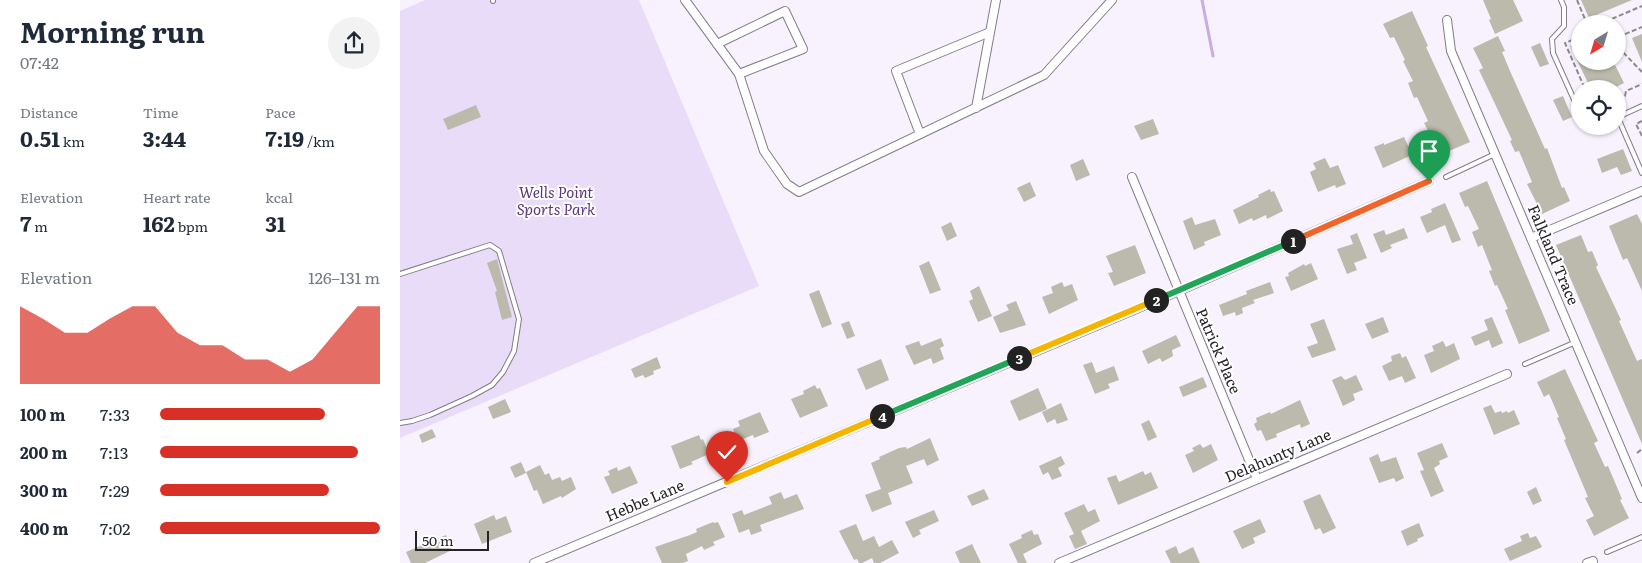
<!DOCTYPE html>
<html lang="en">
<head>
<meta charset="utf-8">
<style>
  :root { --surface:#fff; --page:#f2f2f3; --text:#1f2937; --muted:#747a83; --accent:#d93025 }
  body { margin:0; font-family:Literata,serif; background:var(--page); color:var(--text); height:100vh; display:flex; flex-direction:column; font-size:19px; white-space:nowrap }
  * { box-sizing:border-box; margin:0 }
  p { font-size:16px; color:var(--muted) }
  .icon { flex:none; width:28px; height:28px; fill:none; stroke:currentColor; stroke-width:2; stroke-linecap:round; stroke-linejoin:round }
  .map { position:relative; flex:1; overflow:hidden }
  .drawer { display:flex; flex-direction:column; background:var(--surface); width:400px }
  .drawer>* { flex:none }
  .needle { width:32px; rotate:218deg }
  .buttons { position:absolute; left:1171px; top:15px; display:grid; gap:10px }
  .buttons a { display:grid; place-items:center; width:55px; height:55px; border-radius:50%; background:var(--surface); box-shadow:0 1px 4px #0004; font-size:25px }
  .scale { position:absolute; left:15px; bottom:12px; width:74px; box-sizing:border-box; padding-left:5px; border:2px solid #252328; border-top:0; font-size:14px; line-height:18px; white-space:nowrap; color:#252328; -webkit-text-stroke:4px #fff; paint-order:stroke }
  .pin { position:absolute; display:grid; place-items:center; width:42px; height:42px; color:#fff; margin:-51px -21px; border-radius:50% 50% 50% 0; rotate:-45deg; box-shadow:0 0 5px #0007 }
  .pin .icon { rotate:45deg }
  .km { position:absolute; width:25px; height:25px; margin:-12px; border-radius:50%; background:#222; color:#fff; font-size:14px; line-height:25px; text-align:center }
  .round { display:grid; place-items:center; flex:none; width:52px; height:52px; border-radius:26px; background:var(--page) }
  .head { display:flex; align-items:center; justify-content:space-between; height:85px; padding:0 20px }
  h1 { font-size:28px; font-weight:700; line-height:38px }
  .metrics { display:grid; grid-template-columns:repeat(3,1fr); gap:8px; height:85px; padding:5px 20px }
  .metrics div { display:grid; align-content:center }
  .metrics b { font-size:21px; font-weight:700 }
  .metrics small { font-size:14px; font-weight:400 }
  .metrics p { font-size:14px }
  .chart { height:140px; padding:10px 20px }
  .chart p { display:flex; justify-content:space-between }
  .chart svg { width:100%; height:90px; margin-top:5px; fill:var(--accent); opacity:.7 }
  ul { padding:0 20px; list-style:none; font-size:16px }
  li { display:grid; grid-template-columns:80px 60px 1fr; align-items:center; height:38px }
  li i { height:12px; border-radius:6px; background:var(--accent) }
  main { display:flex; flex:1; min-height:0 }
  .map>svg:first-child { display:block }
  .green { fill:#e9dcf8 }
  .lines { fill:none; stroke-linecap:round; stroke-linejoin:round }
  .stream { stroke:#c7ace6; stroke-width:3 }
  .building { fill:#bbbaac }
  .service-casing { stroke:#827c89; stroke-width:6 }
  .minor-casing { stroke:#827c89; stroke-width:10 }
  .path { stroke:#8c8991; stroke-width:2; stroke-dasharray:5 2.5; stroke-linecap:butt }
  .service { stroke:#fff; stroke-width:4 }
  .minor { stroke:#fff; stroke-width:8 }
  .split-1-casing { stroke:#fff; stroke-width:10 }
  .split-2-casing { stroke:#fff; stroke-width:10 }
  .split-3-casing { stroke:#fff; stroke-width:10 }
  .split-4-casing { stroke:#fff; stroke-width:10 }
  .split-5-casing { stroke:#fff; stroke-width:10 }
  .split-1 { stroke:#f0652b; stroke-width:6 }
  .split-2 { stroke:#22a559; stroke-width:6 }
  .split-3 { stroke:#f5b400; stroke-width:6 }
  .split-4 { stroke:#22a559; stroke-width:6 }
  .split-5 { stroke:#f5b400; stroke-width:6 }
  .labels { text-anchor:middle; stroke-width:4; stroke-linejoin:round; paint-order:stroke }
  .park-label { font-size:15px; font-style:italic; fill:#5b377c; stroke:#fff }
  .street-label { font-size:15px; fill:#252328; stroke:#fff }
</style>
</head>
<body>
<main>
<section class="drawer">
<div class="head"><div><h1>Morning run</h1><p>07:42</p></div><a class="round"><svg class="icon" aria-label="share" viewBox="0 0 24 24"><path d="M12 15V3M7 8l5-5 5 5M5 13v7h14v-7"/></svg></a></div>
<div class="metrics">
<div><p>Distance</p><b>0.51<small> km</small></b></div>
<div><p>Time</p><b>3:44</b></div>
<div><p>Pace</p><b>7:19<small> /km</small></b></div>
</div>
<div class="metrics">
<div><p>Elevation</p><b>7<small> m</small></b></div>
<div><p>Heart rate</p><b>162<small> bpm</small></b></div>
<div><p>kcal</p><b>31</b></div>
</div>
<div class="chart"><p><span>Elevation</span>126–131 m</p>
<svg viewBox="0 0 160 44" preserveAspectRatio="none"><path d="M0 44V6L10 12L20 19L30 19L40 12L50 6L60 6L70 19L80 25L90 25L100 32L110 32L120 38L130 32L140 19L150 6L160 6V44z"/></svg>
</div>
<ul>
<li><b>100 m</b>7:33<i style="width:75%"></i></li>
<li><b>200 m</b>7:13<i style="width:90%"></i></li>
<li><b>300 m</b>7:29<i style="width:77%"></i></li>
<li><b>400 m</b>7:02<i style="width:100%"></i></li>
</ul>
</section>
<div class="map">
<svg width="1242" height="563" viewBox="0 0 1242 563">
  <rect width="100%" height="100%" fill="#f7f2fd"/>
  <polygon class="green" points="25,0 239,0 359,286 0,438 0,11"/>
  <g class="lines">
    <polyline class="stream" points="802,0 813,56"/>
  </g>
  <g class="building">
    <polygon points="1083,0 1113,0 1123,21 1095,34 1089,20 1091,19"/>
    <polygon points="1181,0 1232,0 1189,18"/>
    <polygon points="1012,11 1028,46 1026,47 1070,142 1042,154 1034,137 1032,138 1024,123 1028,121 1017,97 1014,98 1008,83 1013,81 1003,61 1005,60 994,37 990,38 983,24"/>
    <polygon points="1242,34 1242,62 1232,38"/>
    <polygon points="1098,36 1105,51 1102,52 1110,71 1145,149 1147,148 1162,188 1164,187 1170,201 1142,214 1127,184 1132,182 1119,151 1115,152 1110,141 1112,140 1079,70 1083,68 1073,48"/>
    <polygon points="1180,41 1180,61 1213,61 1224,83 1212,89 1191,89 1170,46"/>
    <polygon points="1140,43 1149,64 1140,67 1131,47"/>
    <polygon points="1163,96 1172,117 1163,121 1153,100"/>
    <polygon points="76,105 81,117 48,130 43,119"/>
    <polygon points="753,119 759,134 741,140 734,126"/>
    <polygon points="1004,137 1012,155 983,168 974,147 984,143 984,145"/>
    <polygon points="1223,149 1232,171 1221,175 1217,167 1202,173 1197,159"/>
    <polygon points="925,158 930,168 938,165 946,184 936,188 935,185 918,192 910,172 916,169 913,163"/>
    <polygon points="683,159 690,175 676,181 670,165"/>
    <polygon points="1087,181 1150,331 1119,344 1105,310 1108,309 1097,285 1095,286 1089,271 1092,270 1082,245 1078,247 1072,232 1079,229 1068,206 1065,207 1059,193"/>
    <polygon points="630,182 636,196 624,202 617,188"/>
    <polygon points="870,189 871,192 874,191 883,211 867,219 866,215 853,221 852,218 839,224 833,210 859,197 858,195"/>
    <polygon points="1045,203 1061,240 1052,243 1045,225 1027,233 1020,217 1032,212 1031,209"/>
    <polygon points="1237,214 1242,224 1242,291 1227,258 1223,260 1209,226"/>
    <polygon points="792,217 795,225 815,219 821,235 804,242 805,245 794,250 783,221"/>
    <polygon points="551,222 557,236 547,241 541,227"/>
    <polygon points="1004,228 1008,238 990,245 992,248 981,253 973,234 984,230 986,235"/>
    <polygon points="957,233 967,258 954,263 957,270 947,274 937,249 953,244 950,236"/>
    <polygon points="1181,235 1188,252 1192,251 1198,265 1196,267 1221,320 1219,321 1237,361 1242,359 1242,444 1156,245"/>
    <polygon points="735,245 746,273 714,286 708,273 713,272 706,256"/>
    <polygon points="97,259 112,317 102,320 95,292 97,291 87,263"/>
    <polygon points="529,261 541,290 530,294 519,266"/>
    <polygon points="911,263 918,279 891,291 885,277 889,276 888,273 904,264 905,266"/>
    <polygon points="662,282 664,287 672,284 678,300 649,314 642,297 653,293 651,287"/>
    <polygon points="870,282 874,293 853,300 855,303 842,308 843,313 836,316 835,312 823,316 819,305 847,294 846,291"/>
    <polygon points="579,286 592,316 578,322 569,301 573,299 570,291"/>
    <polygon points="419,290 432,324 422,328 409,294"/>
    <polygon points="616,301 626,325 600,333 593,317 609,310 606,305"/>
    <polygon points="983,317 989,332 972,339 965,324"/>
    <polygon points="1092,317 1103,343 1092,348 1089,340 1075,346 1071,337 1088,330 1084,320"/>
    <polygon points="924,319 936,350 912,358 907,347 918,343 910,324"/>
    <polygon points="449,321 455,336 447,339 441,324"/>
    <polygon points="776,335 781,346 772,350 773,356 762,362 760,358 748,364 742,351"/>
    <polygon points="541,338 544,346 540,348 544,359 533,364 531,358 514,365 505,346 519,341 521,346"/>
    <polygon points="1043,341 1046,347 1054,343 1060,359 1031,373 1024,355 1034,351 1032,346"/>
    <polygon points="1000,353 1002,358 1006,356 1016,378 1005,383 1002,376 989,381 982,366 992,361 991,356"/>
    <polygon points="257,357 261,368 253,371 254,374 245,378 243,375 235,378 231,369"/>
    <polygon points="481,359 489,380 466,390 457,369"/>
    <polygon points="692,362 696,373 714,366 719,380 708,384 710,388 695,394 683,365"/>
    <polygon points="1165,369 1198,441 1194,443 1205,467 1208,466 1222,499 1220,500 1229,518 1194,536 1186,520 1194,516 1185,498 1188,497 1164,440 1166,439 1157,418 1159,417 1149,394 1144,397 1137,382"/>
    <polygon points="956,375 963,390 953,394 955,400 943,406 932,380 941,376 945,380"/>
    <polygon points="803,377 807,387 783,397 779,387"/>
    <polygon points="415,385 417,389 420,388 428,406 400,418 391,399 404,394 403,391"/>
    <polygon points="638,388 647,409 619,421 610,401"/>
    <polygon points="105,399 111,412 93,419 88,407"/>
    <polygon points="900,400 910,424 901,428 900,424 876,434 877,437 866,441 861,430 857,431 854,424 857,422 856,418 870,412 871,414"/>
    <polygon points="661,403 668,420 657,424 655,419 647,423 642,412"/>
    <polygon points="1091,405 1095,413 1101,411 1102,413 1107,411 1108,413 1114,410 1120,424 1094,435 1083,408"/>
    <polygon points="360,412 369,432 354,438 353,435 338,441 333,429 340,426 338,421"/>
    <polygon points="749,420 757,437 748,441 741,424"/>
    <polygon points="32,429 36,437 22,443 19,435"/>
    <polygon points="299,435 301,440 303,439 309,454 291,462 293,464 280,469 271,446"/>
    <polygon points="530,438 539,460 527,466 524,459 506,466 513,483 488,493 492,504 472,512 465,495 481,489 471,463 480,459 479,457 499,448 506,447 507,449"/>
    <polygon points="1042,443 1048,457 1039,461 1040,464 1034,468 1044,491 1031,497 1020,471 1024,470 1017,453"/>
    <polygon points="800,444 803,448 811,444 818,460 793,473 785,455 794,451 792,448"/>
    <polygon points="978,454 981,462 996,457 1004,478 996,482 994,478 979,483 969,458"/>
    <polygon points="661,456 665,464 658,468 662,476 652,480 648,472 643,475 639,466"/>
    <polygon points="121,462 126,473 115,478 110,467"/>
    <polygon points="140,465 145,475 149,473 152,480 160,477 162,481 171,477 176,489 162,498 161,496 143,504 137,490 134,491 126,472"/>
    <polygon points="230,466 238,483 212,494 204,477 210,475 208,471 217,467 218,471"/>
    <polygon points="743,471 745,475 751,472 758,488 718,505 707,478 716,475 719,482"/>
    <polygon points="1136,487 1142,501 1133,505 1127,492"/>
    <polygon points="584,489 589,499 572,506 567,496"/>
    <polygon points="381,492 384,499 397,494 404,509 360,525 362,531 351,535 349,529 339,533 332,514 342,510 344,515 372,504 369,497"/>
    <polygon points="920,494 936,528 923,534 920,528 915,530 903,501"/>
    <polygon points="684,504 688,512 695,509 700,521 681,531 687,544 675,549 669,536 674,534 664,513"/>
    <polygon points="534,510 539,521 519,530 521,534 513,538 505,522"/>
    <polygon points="94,515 96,520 106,516 112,532 82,544 74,524"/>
    <polygon points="860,519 866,532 853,538 855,543 842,549 833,531"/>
    <polygon points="313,522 314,523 318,522 325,537 313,542 315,545 304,550 302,546 286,554 288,561 282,563 262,563 255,547 290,535 297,532 296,529"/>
    <polygon points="1019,523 1024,536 1017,539 1018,541 1007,546 1001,531"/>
    <polygon points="456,524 463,541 474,536 479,547 492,540 499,553 480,563 474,563 472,558 462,563 459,563 457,559 454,560 439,531"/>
    <polygon points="632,530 634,535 638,534 642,544 623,554 627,563 618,563 609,544 622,538 621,535"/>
    <polygon points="1128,533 1130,538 1136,536 1142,547 1110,561 1104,549 1122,541 1120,536"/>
    <polygon points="46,535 52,550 25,563 11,563 6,552"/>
    <polygon points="572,544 581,563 560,563 555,552"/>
    <polygon points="776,546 779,554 793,547 800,563 771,563 765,551"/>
  </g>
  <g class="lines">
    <g class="service-casing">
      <g id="service">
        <polyline points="93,0 93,1"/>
        <polyline points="1161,0 1164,7 1164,26 1152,39 1153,53 1180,113"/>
        <polyline points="1218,117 1242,106"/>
        <polyline points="1218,118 1242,173"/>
        <polyline points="1192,126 1195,126"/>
        <polyline points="1046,177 1095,154"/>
        <polyline points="0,274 90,245 99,251 119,319 114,351 103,372 92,385 72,396 30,415 12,421 0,423"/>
        <polyline points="1125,364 1176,342"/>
        <polyline points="1207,552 1242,537"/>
      </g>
    </g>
    <g class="minor-casing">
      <g id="minor">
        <polyline points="285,0 339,74 364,151 387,184 399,192 644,75 712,0"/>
        <polyline points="1047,20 1051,51 1242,498"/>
        <polyline points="317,44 385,11 403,49 339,74"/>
        <polyline points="576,108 596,0"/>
        <polyline points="520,134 496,71 590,32"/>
        <polyline points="732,177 857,479"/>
        <polyline points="1131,238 1242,191"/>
        <polyline points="134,563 779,291 1029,181"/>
        <polyline points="659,563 1107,374"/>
        <polyline points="1187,563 1193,561"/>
      </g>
    </g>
    <g class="path">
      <polyline points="1177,0 1187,24"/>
      <polyline points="1192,24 1206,19 1207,21 1242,6"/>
      <polyline points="1180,37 1165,43 1185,89"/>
      <polyline points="1218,37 1242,27"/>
      <polyline points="1218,47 1242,72"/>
      <polyline points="1218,99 1225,96 1226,91 1242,84"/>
      <polyline points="1242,121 1236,124 1242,136"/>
      <polyline points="1237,453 1242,449"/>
    </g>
    <use href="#service" class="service"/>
    <use href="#minor" class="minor"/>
  </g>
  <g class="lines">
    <g class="split-1-casing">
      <polyline id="split-1" points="893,241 1029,181"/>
    </g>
    <g class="split-2-casing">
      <polyline id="split-2" points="756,300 893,241"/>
    </g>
    <g class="split-3-casing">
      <polyline id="split-3" points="619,358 756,300"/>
    </g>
    <g class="split-4-casing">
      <polyline id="split-4" points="482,416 619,358"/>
    </g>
    <g class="split-5-casing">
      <polyline id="split-5" points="327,482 482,416"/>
    </g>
    <use href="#split-1" class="split-1"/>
    <use href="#split-2" class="split-2"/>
    <use href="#split-3" class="split-3"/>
    <use href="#split-4" class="split-4"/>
    <use href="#split-5" class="split-5"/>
  </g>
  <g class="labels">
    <g class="park-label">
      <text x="156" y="198">Wells Point<tspan x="156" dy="17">Sports Park</tspan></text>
    </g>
    <g class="street-label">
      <text transform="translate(1153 255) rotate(67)" y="5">Falkland Trace</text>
      <text transform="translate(818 351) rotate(67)" y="5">Patrick Place</text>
      <text transform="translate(878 456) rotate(-23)" y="5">Delahunty Lane</text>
      <text transform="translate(245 501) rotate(-23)" y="5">Hebbe Lane</text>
    </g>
  </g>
</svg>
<div class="buttons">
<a><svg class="needle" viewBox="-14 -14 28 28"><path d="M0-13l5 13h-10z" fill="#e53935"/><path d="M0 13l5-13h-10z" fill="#747a83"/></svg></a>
<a><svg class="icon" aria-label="locate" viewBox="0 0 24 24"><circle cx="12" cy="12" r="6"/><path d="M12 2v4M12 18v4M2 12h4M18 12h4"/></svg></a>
</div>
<div class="scale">50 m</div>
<div class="pin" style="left:1029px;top:181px;background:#1e9e55"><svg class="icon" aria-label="arrive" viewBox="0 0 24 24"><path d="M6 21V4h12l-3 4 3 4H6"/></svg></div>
<div class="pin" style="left:327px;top:482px;background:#d93025"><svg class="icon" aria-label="check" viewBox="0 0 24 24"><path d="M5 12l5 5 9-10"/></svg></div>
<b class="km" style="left:893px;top:241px">1</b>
<b class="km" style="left:756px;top:300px">2</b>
<b class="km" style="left:619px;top:358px">3</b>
<b class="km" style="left:482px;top:416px">4</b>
</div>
</main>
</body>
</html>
